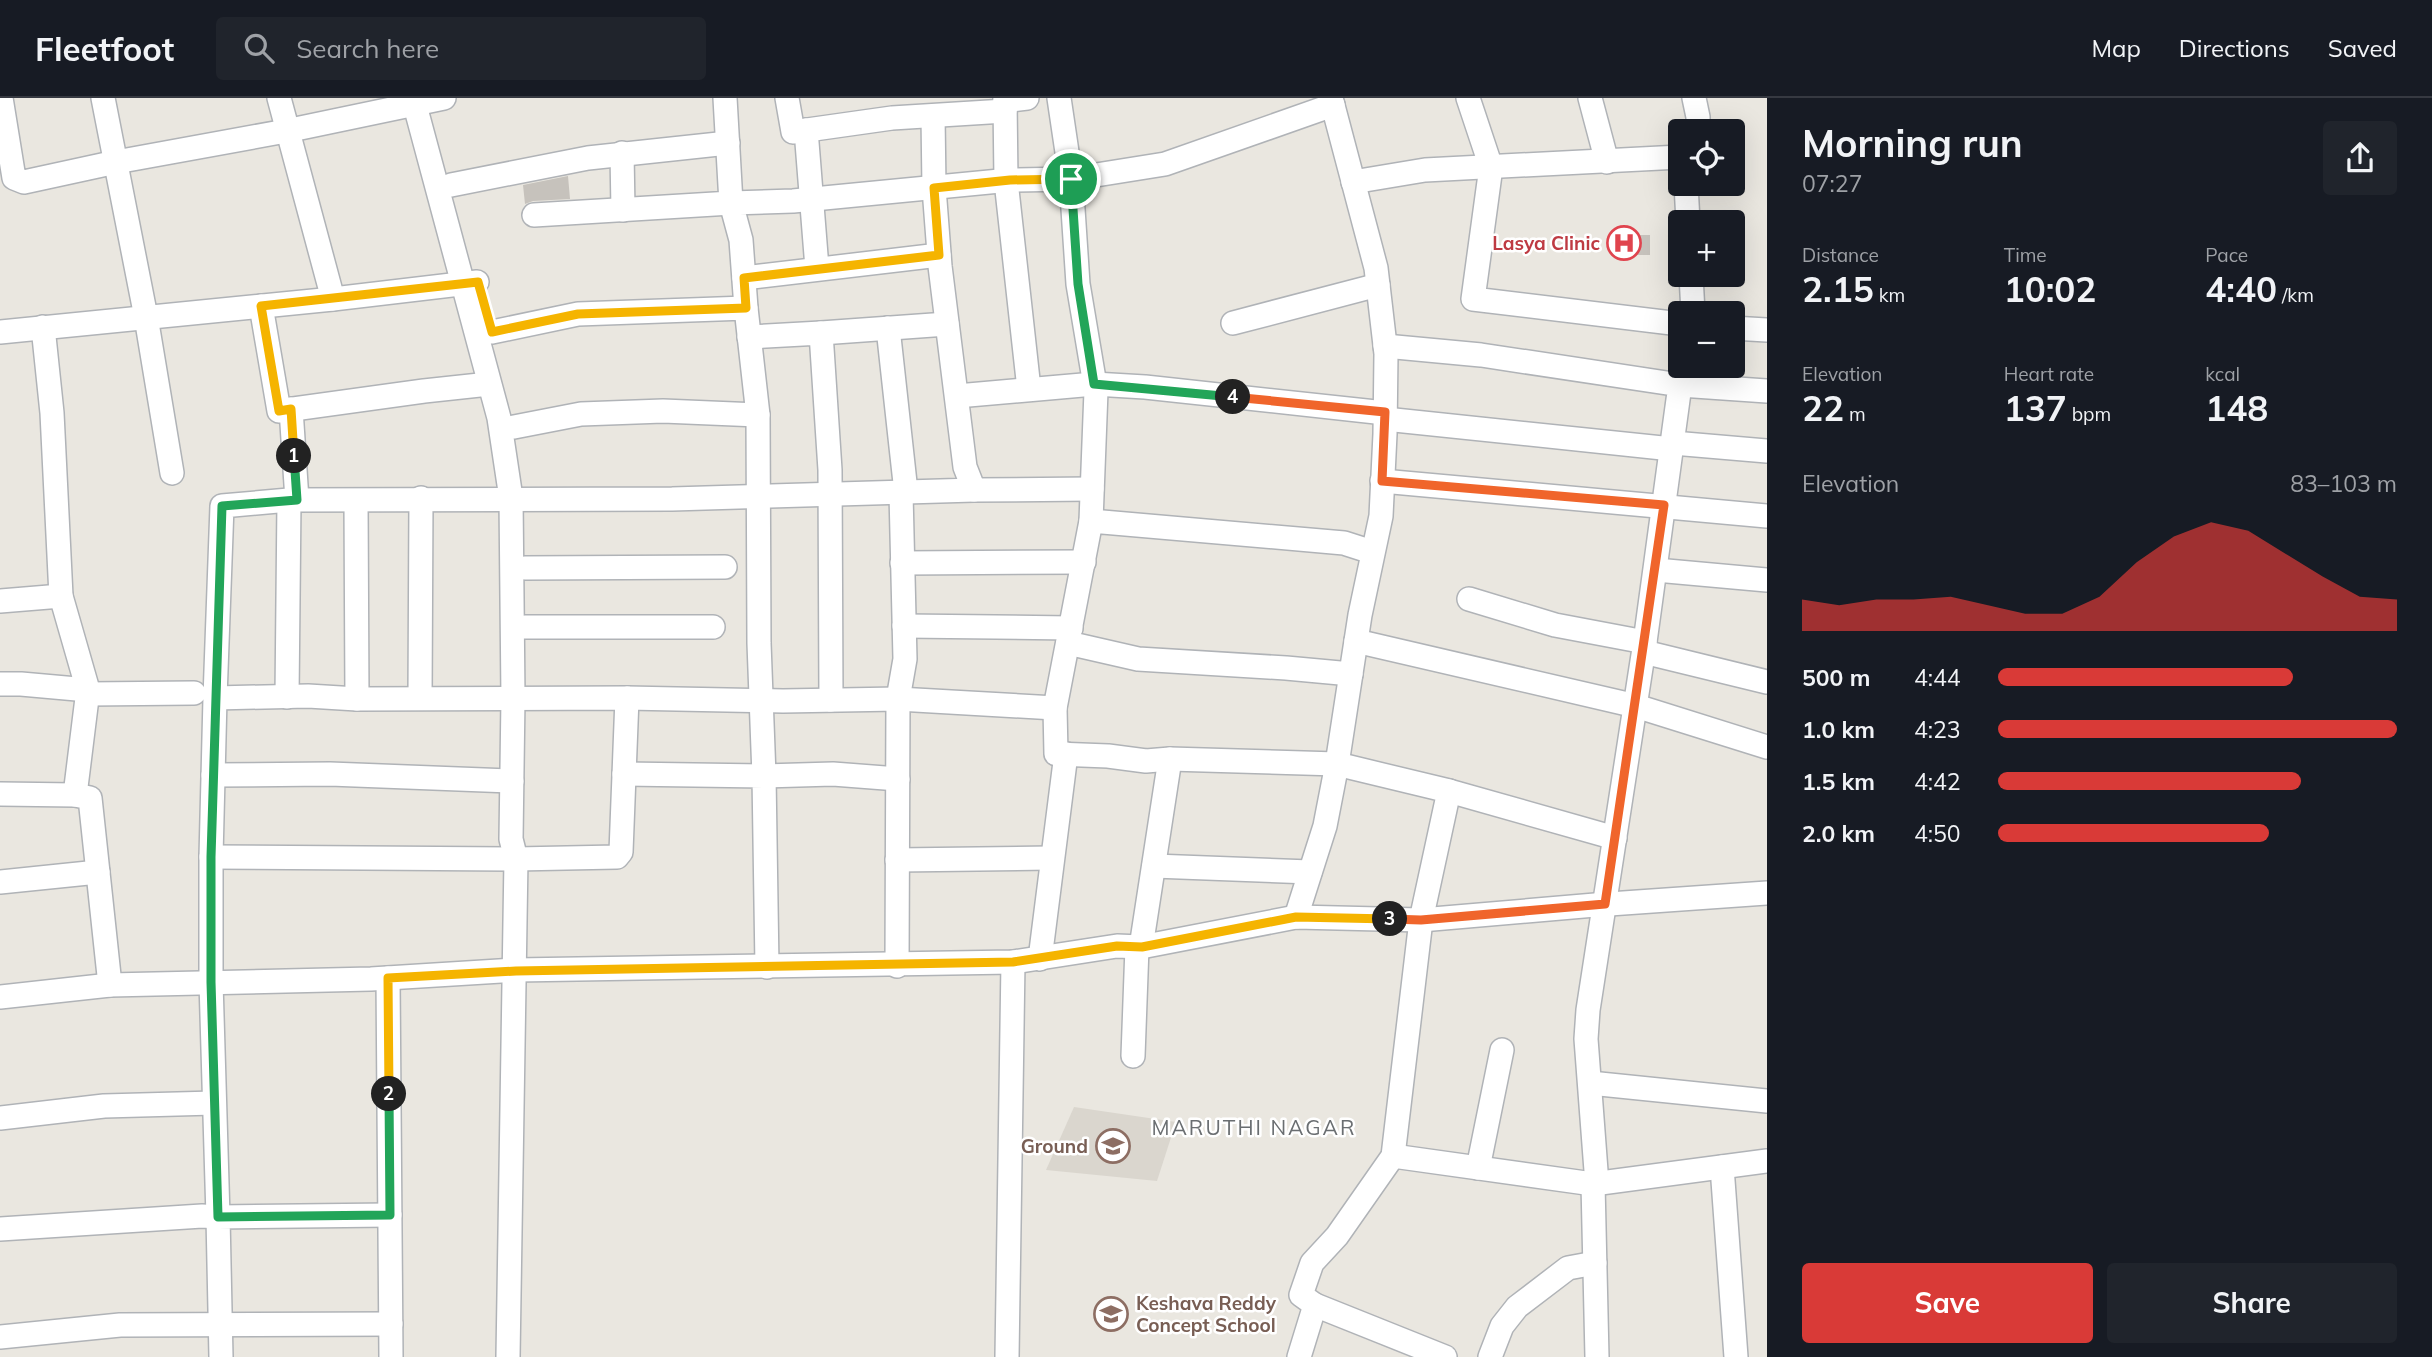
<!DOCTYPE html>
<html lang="en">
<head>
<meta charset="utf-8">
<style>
  :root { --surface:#171b24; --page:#20242c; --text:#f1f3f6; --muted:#9ea1a6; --line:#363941; --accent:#d93a37 }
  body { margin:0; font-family:Mulish,sans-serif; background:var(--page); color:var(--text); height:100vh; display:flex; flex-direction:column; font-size:26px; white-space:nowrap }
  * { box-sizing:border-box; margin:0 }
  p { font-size:23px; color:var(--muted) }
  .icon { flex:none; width:38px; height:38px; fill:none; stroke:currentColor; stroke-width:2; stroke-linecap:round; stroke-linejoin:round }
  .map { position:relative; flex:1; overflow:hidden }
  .panel { display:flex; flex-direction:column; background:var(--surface); width:665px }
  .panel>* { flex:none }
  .tools { position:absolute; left:1668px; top:21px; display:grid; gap:14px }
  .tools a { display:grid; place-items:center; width:77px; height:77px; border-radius:7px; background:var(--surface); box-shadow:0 7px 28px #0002; font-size:35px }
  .pin { position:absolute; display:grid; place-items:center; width:60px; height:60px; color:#fff; margin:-30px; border:4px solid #fff; border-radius:50%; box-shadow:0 2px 7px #0007 }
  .km { position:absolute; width:35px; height:35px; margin:-18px; border-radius:50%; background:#222; color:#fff; font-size:19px; line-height:35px; text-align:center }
  .round { display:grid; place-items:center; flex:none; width:74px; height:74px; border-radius:7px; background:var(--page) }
  .summary { display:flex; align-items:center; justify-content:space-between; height:119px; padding:0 35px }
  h1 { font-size:38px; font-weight:700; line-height:52px }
  .metrics { display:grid; grid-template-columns:repeat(3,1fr); gap:10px; height:119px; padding:7px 35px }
  .metrics div { display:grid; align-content:center }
  .metrics b { font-size:35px; font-weight:700 }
  .metrics small { font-size:19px; font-weight:400 }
  .metrics p { font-size:19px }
  .chart { height:196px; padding:14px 35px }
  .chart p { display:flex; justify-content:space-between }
  .chart svg { width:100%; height:126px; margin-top:7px; fill:var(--accent); opacity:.7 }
  .cta { display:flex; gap:14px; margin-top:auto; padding:14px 35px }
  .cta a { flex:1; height:80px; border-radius:7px; background:var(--accent); color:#fff; font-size:28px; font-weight:700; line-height:80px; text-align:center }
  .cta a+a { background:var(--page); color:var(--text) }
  ul { padding:0 35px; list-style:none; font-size:23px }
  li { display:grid; grid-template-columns:112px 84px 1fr; align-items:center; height:52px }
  li i { height:18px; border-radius:9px; background:var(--accent) }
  header { display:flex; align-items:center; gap:42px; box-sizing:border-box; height:98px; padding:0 35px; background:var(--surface); border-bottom:2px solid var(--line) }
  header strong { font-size:33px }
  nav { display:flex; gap:38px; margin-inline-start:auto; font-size:24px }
  .search { width:490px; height:63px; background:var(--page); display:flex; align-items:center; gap:18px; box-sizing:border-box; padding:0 24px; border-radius:7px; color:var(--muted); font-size:26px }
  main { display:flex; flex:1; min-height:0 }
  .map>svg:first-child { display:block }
  .education { fill:#dad6ce }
  .building { fill:#c6c2bc }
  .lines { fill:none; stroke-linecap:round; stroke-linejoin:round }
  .minor-casing { stroke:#b0b3b7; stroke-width:26 }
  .minor { stroke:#fff; stroke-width:23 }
  .split-1-casing { stroke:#fff; stroke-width:14 }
  .split-2-casing { stroke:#fff; stroke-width:14 }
  .split-3-casing { stroke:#fff; stroke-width:14 }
  .split-4-casing { stroke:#fff; stroke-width:14 }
  .split-5-casing { stroke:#fff; stroke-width:14 }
  .split-1 { stroke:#f5b400; stroke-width:9 }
  .split-2 { stroke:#22a559; stroke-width:9 }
  .split-3 { stroke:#f5b400; stroke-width:9 }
  .split-4 { stroke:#f0652b; stroke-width:9 }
  .split-5 { stroke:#22a559; stroke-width:9 }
  .labels { text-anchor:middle; stroke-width:5; stroke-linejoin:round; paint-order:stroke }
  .health-label { font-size:19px; font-weight:bold; fill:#be3a42; stroke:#fff; text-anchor:end }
  .education-label { font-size:19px; font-weight:bold; fill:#785e54; stroke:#fff; text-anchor:end }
  .neighbourhood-label { font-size:21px; letter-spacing:2px; fill:#6a6e71; stroke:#fff }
</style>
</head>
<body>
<header>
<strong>Fleetfoot</strong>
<div class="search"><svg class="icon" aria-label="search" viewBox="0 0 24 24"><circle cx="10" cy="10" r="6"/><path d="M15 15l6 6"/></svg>Search here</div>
<nav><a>Map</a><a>Directions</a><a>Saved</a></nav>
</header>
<main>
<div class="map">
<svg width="1767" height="1259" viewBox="0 0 1767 1259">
  <rect width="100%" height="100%" fill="#eae7e0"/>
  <polygon class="education" points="1074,1009 1176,1024 1157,1083 1046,1072"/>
  <g class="building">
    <polygon points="568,78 570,101 533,103 525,106 523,87"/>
    <rect x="1614" y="137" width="36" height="20"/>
  </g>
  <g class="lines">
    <g class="minor-casing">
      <g id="minor">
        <polyline points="1,0 14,80 24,84 116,64 286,33 444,0"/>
        <polyline points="103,0 146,219 172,375"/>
        <polyline points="279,0 333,201"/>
        <polyline points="413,0 499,320 511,400 513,600 511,741 516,761 508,1259"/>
        <polyline points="787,0 793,34 892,20 1005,13"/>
        <polyline points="1005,0 1005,3 1027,0"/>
        <polyline points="1059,0 1071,81 1078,186 1096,293 1091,423"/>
        <polyline points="1468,0 1491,69 1473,201 1680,226"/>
        <polyline points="1590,0 1607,64"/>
        <polyline points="1694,0 1698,19 1698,33"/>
        <polyline points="1005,3 1006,83 1029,291"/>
        <polyline points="806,32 817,170"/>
        <polyline points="622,55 623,112"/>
        <polyline points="1353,84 1425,72 1680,59"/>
        <polyline points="1686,86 1688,124"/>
        <polyline points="451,87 588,60 728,45"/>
        <polyline points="534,117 731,105 725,0"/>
        <polyline points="1691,177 1693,215"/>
        <polyline points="744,180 939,157"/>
        <polyline points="261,208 279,313 424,293 489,286"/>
        <polyline points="746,210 741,142 731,105 793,103 1010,82 1071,81 1165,66 1333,7"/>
        <polyline points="1233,225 1378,187"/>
        <polyline points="888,230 906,394"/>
        <polyline points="1732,230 1767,232"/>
        <polyline points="0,234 333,201 477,184"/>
        <polyline points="492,234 578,216 746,210 758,317 663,313 581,316 514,329"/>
        <polyline points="821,235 947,226"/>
        <polyline points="749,239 821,235 830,372 831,602"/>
        <polyline points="1385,248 1481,257 1680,287 1645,544 1588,912 1586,941 1597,1086"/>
        <polyline points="1684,268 1680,287 1767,293"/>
        <polyline points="957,298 1094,286 1145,289 1385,315"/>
        <polyline points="291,311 297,402"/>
        <polyline points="758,317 759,545 764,678 833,676 898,681"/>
        <polyline points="1385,321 1672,351"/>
        <polyline points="1673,345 1767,353"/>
        <polyline points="1382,383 1767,418"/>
        <polyline points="974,392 1092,391"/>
        <polyline points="356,403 357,601"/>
        <polyline points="902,465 1084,464"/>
        <polyline points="525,470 725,469"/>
        <polyline points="1656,472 1767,482"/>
        <polyline points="1469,501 1555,527 1645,544"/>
        <polyline points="0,503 61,498"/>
        <polyline points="904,528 1071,530"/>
        <polyline points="525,529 713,529"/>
        <polyline points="1356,543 1636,608 1767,649"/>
        <polyline points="1068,545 1138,561 1286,570 1351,576"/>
        <polyline points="1644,554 1767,584"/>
        <polyline points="0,586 21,586 88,592"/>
        <polyline points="88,596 194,595"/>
        <polyline points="287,599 289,402"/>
        <polyline points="215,600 222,408 289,402 672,401 974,392 965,369 940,168 934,90 933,18"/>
        <polyline points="420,600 421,400"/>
        <polyline points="1055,610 1056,656 1108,658 1146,663 1170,661 1337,666 1449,693 1421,822 1393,1058 1337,1138 1312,1165 1301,1197 1315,1207 1299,1259"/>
        <polyline points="624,676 764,678 767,869"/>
        <polyline points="213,677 330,676 512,683"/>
        <polyline points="1449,693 1615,740"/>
        <polyline points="0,696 75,697 88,592 61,498 52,315 43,229"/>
        <polyline points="75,697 90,700 110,887"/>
        <polyline points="211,759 516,761 617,759 621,754 627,600"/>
        <polyline points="897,762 1051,760"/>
        <polyline points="1154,768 1310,774"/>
        <polyline points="0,784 98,774"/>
        <polyline points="1296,819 1325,728 1337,666 1360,517 1381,418 1385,336 1386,256 1376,170 1331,0"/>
        <polyline points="1141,849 1170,661"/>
        <polyline points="1040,861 1066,656"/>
        <polyline points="897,868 898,601 905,561 901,395"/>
        <polyline points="388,880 391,1259"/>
        <polyline points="0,899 110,887 371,881 516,872 1013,864 1117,848 1141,849 1296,819 1421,822 1595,807 1767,795"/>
        <polyline points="1133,958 1137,849"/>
        <polyline points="1590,985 1767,1003"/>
        <polyline points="0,1020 104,1008 214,1005"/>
        <polyline points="1393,1058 1593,1086 1767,1063"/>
        <polyline points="1722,1069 1736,1259"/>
        <polyline points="1478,1070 1502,952"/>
        <polyline points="1593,1086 1597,1259"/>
        <polyline points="0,1131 202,1118 218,1119 211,884 211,759 215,600 308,598 357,601 627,600 783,603 898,601 1055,610 1091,423 1344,445 1372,454"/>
        <polyline points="1315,1207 1445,1259"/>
        <polyline points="0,1239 120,1227 391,1226"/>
        <polyline points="221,1259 218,1119 390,1117"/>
        <polyline points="1007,1259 1013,864"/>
        <polyline points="1490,1259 1502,1228 1517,1209 1568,1170 1595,1165"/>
      </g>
    </g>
    <use href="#minor" class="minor"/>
  </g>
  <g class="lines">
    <g class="split-1-casing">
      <polyline id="split-1" points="294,358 291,311 279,313 261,208 478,184 492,234 578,216 746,210 744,180 939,157 934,90 1010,82 1071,81"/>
    </g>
    <g class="split-2-casing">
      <polyline id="split-2" points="294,358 297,402 222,408 211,759 211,884 218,1119 390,1117 389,996"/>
    </g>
    <g class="split-3-casing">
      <polyline id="split-3" points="389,996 388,880 516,873 1013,864 1117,848 1142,849 1296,819 1390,821"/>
    </g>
    <g class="split-4-casing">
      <polyline id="split-4" points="1233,299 1385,314 1382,383 1664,407 1605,806 1421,822 1390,821"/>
    </g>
    <g class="split-5-casing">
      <polyline id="split-5" points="1071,81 1078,186 1094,286 1233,299"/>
    </g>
    <use href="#split-1" class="split-1"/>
    <use href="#split-2" class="split-2"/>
    <use href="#split-3" class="split-3"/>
    <use href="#split-4" class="split-4"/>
    <use href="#split-5" class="split-5"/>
  </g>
  <defs>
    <g id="hospital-ring" transform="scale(1.75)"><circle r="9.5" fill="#fff" stroke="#e0444e" stroke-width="1.5"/><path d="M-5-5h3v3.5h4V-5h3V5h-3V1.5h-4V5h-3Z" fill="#e0444e"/></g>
    <g id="university-ring" transform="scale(1.75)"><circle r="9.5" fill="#fff" stroke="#8d6e63" stroke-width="1.5"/><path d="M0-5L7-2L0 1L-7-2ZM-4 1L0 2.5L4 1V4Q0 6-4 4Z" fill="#8d6e63"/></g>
    <g id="school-ring" transform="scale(1.75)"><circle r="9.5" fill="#fff" stroke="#8d6e63" stroke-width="1.5"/><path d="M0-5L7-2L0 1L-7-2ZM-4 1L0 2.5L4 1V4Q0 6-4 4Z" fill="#8d6e63"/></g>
  </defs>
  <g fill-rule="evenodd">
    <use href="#hospital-ring" x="1624" y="145"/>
    <use href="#university-ring" x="1113" y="1048"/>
    <use href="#school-ring" x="1111" y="1216"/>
  </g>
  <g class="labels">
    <g class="health-label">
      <text x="1600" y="152">Lasya Clinic</text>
    </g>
    <g class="education-label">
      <text x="1088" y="1055">Ground</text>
      <text x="1136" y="1212" text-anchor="start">Keshava Reddy<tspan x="1136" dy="22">Concept School</tspan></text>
    </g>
    <g class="neighbourhood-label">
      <text x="1254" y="1037">MARUTHI NAGAR</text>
    </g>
  </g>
</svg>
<div class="tools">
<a><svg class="icon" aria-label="locate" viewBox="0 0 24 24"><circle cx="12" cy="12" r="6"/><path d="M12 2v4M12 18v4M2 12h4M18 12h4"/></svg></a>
<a>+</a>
<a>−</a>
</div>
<div class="pin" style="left:1071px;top:81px;background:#1e9e55"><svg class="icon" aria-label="arrive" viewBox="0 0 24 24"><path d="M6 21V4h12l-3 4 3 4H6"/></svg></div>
<b class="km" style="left:294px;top:358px">1</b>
<b class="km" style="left:389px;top:996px">2</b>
<b class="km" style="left:1390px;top:821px">3</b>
<b class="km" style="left:1233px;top:299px">4</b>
</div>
<section class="panel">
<div class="summary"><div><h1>Morning run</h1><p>07:27</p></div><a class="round"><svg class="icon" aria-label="share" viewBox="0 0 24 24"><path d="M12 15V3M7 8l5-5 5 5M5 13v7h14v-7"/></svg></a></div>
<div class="metrics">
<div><p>Distance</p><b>2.15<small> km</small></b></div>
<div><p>Time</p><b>10:02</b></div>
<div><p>Pace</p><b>4:40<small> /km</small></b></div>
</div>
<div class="metrics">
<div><p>Elevation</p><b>22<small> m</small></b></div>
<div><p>Heart rate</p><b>137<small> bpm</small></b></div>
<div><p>kcal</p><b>148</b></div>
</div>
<div class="chart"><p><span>Elevation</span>83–103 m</p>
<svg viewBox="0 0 160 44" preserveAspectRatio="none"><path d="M0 44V33L10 35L20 33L30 33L40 32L50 35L60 38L70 38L80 32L90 20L100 11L110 6L120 9L130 17L140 25L150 32L160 33V44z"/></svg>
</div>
<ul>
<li><b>500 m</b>4:44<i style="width:74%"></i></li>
<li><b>1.0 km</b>4:23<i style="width:100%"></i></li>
<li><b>1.5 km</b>4:42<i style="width:76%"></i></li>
<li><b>2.0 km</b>4:50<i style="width:68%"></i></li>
</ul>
<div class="cta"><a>Save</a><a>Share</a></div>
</section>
</main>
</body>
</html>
